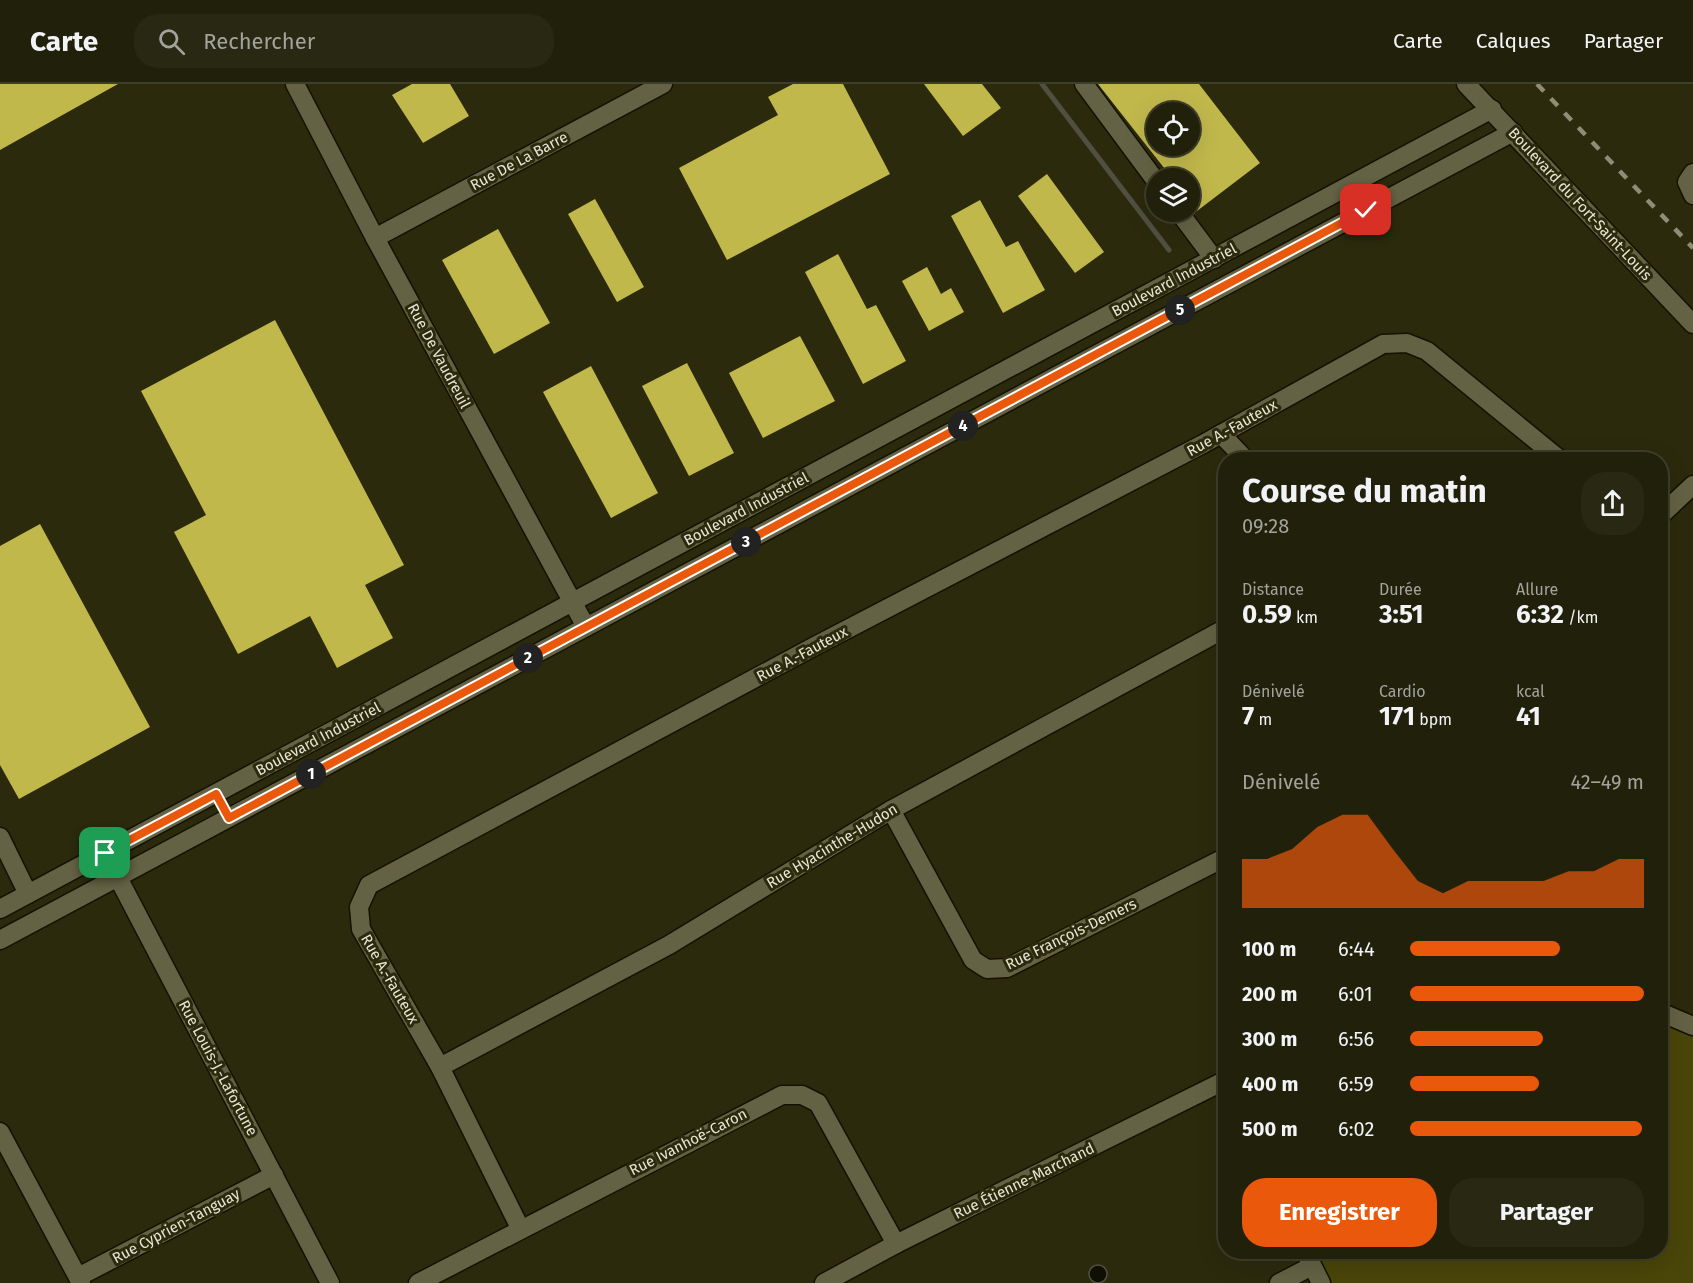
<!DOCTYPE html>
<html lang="fr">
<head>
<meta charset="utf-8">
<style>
  :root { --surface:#21200a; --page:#292813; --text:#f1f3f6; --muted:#a2a39c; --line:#3e3e2b; --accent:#ea580c }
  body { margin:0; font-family:"Fira Sans",sans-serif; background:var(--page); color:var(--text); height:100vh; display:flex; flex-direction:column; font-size:22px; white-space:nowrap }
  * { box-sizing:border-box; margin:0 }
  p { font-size:20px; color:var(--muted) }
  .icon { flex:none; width:33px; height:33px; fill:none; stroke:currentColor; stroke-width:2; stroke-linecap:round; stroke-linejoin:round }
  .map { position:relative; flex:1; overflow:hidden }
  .details { position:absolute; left:1218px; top:368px; width:450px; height:807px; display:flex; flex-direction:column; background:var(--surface); border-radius:24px; box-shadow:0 6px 24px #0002,0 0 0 2px var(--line) }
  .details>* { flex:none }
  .controls { position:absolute; left:1146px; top:18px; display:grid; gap:12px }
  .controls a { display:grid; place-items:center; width:54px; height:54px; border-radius:50%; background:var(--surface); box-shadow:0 6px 24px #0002,0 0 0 2px var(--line); font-size:30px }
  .pin { position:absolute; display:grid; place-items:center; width:51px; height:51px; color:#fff; margin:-26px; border-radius:12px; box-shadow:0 3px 9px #0006 }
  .km { position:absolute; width:30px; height:30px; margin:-15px; border-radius:50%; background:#222; color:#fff; font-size:16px; line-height:30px; text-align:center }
  .round { display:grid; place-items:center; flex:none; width:63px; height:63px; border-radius:24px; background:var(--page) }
  .headline { display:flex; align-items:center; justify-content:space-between; height:102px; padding:0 24px }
  h1 { font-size:33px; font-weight:700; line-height:45px }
  .figures { display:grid; grid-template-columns:repeat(3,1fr); gap:9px; height:102px; padding:6px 24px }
  .figures div { display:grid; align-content:center }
  .figures b { font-size:26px; font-weight:700 }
  .figures small { font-size:16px; font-weight:400 }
  .figures p { font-size:16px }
  .chart { height:168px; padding:12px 24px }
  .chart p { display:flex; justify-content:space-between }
  .chart svg { width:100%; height:108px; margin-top:6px; fill:var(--accent); opacity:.7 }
  .primary-button { display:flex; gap:12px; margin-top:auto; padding:12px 24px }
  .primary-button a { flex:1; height:69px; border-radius:24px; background:var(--accent); color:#fff; font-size:24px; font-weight:700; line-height:69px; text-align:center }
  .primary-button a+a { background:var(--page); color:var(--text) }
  ul { padding:0 24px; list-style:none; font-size:20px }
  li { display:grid; grid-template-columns:96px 72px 1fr; align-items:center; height:45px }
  li i { height:15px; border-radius:8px; background:var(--accent) }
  header { display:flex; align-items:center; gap:36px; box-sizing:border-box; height:84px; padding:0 30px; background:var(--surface); border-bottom:2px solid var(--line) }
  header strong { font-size:28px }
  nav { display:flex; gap:33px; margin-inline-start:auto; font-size:21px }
  .search { width:420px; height:54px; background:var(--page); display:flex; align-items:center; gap:15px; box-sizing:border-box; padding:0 21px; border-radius:24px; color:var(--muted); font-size:22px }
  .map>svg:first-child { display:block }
  .green { fill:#4a4509 }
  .water { fill:#100f03; stroke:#505042; stroke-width:1.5 }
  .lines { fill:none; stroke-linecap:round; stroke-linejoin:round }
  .stream { stroke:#505042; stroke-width:5 }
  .building { fill:#c1b84c; fill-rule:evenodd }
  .minor-casing { stroke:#151200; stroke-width:21 }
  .minor { stroke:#646244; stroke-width:18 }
  .rail { stroke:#8f8d77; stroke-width:4.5; stroke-dasharray:10 10; stroke-linecap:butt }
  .route-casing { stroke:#fff; stroke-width:12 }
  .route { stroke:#ea580c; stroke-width:8 }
  .labels { text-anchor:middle; stroke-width:6; stroke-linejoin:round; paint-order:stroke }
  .street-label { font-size:15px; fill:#e7e6d5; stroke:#2c2a0d }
</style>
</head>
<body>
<header>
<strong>Carte</strong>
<div class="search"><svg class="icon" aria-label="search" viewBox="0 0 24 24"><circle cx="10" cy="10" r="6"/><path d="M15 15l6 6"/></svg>Rechercher</div>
<nav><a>Carte</a><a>Calques</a><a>Partager</a></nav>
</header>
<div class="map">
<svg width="1693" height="1199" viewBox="0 0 1693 1199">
  <rect width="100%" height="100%" fill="#2c2a0d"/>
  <polygon class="green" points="1661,928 1693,942 1693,1199 1321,1199 1305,1167 1660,1167"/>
  <circle class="water" cx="1098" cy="1190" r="9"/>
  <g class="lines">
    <polyline class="stream" points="1042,0 1169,166"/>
  </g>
  <g class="building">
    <polygon points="0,0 118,0 0,66"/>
    <polygon points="412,0 450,0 469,32 423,59 392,11"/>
    <polygon points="793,0 843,0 890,90 727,176 679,84 778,31 768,13"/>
    <polygon points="924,0 982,0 1001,24 963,52"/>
    <path d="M1098,0H1199L1260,79L1197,127L1190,117V94H1172ZM1156,28H1190V62H1156Z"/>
    <polygon points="1047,90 1104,168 1075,189 1018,112"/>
    <polygon points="595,115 644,203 617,218 568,130"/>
    <polygon points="980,116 1006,163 1018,157 1045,206 1003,229 951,132"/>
    <polygon points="498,145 550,239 494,270 442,176"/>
    <polygon points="838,170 867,225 876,221 906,277 863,300 805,188"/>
    <polygon points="927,183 941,210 951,204 964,228 929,247 902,197"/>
    <polygon points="275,236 404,481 365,501 393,554 337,584 310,532 238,570 174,448 206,431 141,307"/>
    <polygon points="800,252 835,317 763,354 729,289"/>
    <polygon points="687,279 734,369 689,392 642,302"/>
    <polygon points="591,282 658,409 611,434 543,308"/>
    <polygon points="40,440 150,643 19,715 0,681 0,462"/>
  </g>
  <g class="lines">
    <g class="minor-casing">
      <g id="minor">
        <polyline points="295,0 375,154 586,543"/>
        <polyline points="1084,0 1156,97"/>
        <polyline points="1466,0 1693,240"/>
        <polyline points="1693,89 1687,98 1693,111"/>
        <polyline points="1179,128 1214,175"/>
        <polyline points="375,154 663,0"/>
        <polyline points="1221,350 1245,375"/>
        <polyline points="1660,432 1693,401"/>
        <polyline points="891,726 973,876 987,885 1007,884 1226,773"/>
        <polyline points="0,753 28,810"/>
        <polyline points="113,784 330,1199"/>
        <polyline points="0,825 1492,25"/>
        <polyline points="0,856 1513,48"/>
        <polyline points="1660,928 1693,942"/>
        <polyline points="440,983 669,861 891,726 1226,544"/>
        <polyline points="0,1048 81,1199"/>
        <polyline points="520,1144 440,983 361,845 359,823 369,801 815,562 1203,360 1383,260 1407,259 1427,267 1559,375"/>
        <polyline points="1305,1167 1321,1199"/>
        <polyline points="78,1193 274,1091"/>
        <polyline points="418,1199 782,1011 802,1011 818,1019 896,1160"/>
        <polyline points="824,1199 896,1160 1226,996"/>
        <polyline points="1279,1199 1312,1182"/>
      </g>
    </g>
    <use href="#minor" class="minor"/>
    <polyline class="rail" points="1537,0 1693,164"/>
  </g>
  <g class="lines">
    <g class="route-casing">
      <polyline id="route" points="105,769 216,710 229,734 1366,126"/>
    </g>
    <use href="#route" class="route"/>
  </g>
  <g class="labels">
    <g class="street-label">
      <text transform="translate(519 77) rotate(-28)" y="5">Rue De La Barre</text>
      <text transform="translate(1580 120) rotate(47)" y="5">Boulevard du Fort-Saint-Louis</text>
      <text transform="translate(1174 196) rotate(-28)" y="5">Boulevard Industriel</text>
      <text transform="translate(439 272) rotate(62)" y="5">Rue De Vaudreuil</text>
      <text transform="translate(1232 344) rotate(-29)" y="5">Rue A.-Fauteux</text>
      <text transform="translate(746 425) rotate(-28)" y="5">Boulevard Industriel</text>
      <text transform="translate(802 570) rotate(-28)" y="5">Rue A.-Fauteux</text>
      <text transform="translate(318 655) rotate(-28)" y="5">Boulevard Industriel</text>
      <text transform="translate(832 762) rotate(-31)" y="5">Rue Hyacinthe-Hudon</text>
      <text transform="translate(1071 850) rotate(-26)" y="5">Rue François-Demers</text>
      <text transform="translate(390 895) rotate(60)" y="5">Rue A.-Fauteux</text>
      <text transform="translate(218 984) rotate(62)" y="5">Rue Louis-J.-Lafortune</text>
      <text transform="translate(688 1058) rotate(-27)" y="5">Rue Ivanhoë-Caron</text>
      <text transform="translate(1024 1097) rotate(-26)" y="5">Rue Étienne-Marchand</text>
      <text transform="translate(176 1142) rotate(-28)" y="5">Rue Cyprien-Tanguay</text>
    </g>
  </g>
</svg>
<div class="controls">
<a><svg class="icon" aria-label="locate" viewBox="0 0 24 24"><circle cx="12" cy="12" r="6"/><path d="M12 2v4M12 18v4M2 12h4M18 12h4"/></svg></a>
<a><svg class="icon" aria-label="layers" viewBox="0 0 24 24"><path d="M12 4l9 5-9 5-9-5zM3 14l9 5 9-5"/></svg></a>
</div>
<div class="pin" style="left:105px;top:769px;background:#1e9e55"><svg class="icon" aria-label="arrive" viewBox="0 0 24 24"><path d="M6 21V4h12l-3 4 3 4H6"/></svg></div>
<div class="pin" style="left:1366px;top:126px;background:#d93025"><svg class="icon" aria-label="check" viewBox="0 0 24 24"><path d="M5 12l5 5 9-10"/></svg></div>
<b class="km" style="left:311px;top:690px">1</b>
<b class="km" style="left:528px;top:574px">2</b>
<b class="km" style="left:746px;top:458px">3</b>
<b class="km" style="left:963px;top:342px">4</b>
<b class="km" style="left:1180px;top:226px">5</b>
<section class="details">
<div class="headline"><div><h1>Course du matin</h1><p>09:28</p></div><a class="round"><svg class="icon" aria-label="share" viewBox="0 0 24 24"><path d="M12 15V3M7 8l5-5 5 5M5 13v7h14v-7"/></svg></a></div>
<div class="figures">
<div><p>Distance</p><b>0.59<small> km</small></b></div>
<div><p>Durée</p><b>3:51</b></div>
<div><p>Allure</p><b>6:32<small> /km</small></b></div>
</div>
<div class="figures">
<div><p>Dénivelé</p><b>7<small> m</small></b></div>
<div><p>Cardio</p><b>171<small> bpm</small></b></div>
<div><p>kcal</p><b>41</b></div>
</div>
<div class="chart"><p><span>Dénivelé</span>42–49 m</p>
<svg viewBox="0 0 160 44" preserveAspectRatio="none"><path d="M0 44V24L10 24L20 20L30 11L40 6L50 6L60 20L70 33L80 38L90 33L100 33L110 33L120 33L130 29L140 29L150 24L160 24V44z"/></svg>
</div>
<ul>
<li><b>100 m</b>6:44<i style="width:64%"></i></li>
<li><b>200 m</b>6:01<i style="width:100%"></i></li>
<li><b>300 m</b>6:56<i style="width:57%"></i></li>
<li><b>400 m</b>6:59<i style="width:55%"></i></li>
<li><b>500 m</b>6:02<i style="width:99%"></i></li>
</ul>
<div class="primary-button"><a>Enregistrer</a><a>Partager</a></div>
</section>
</div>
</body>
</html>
